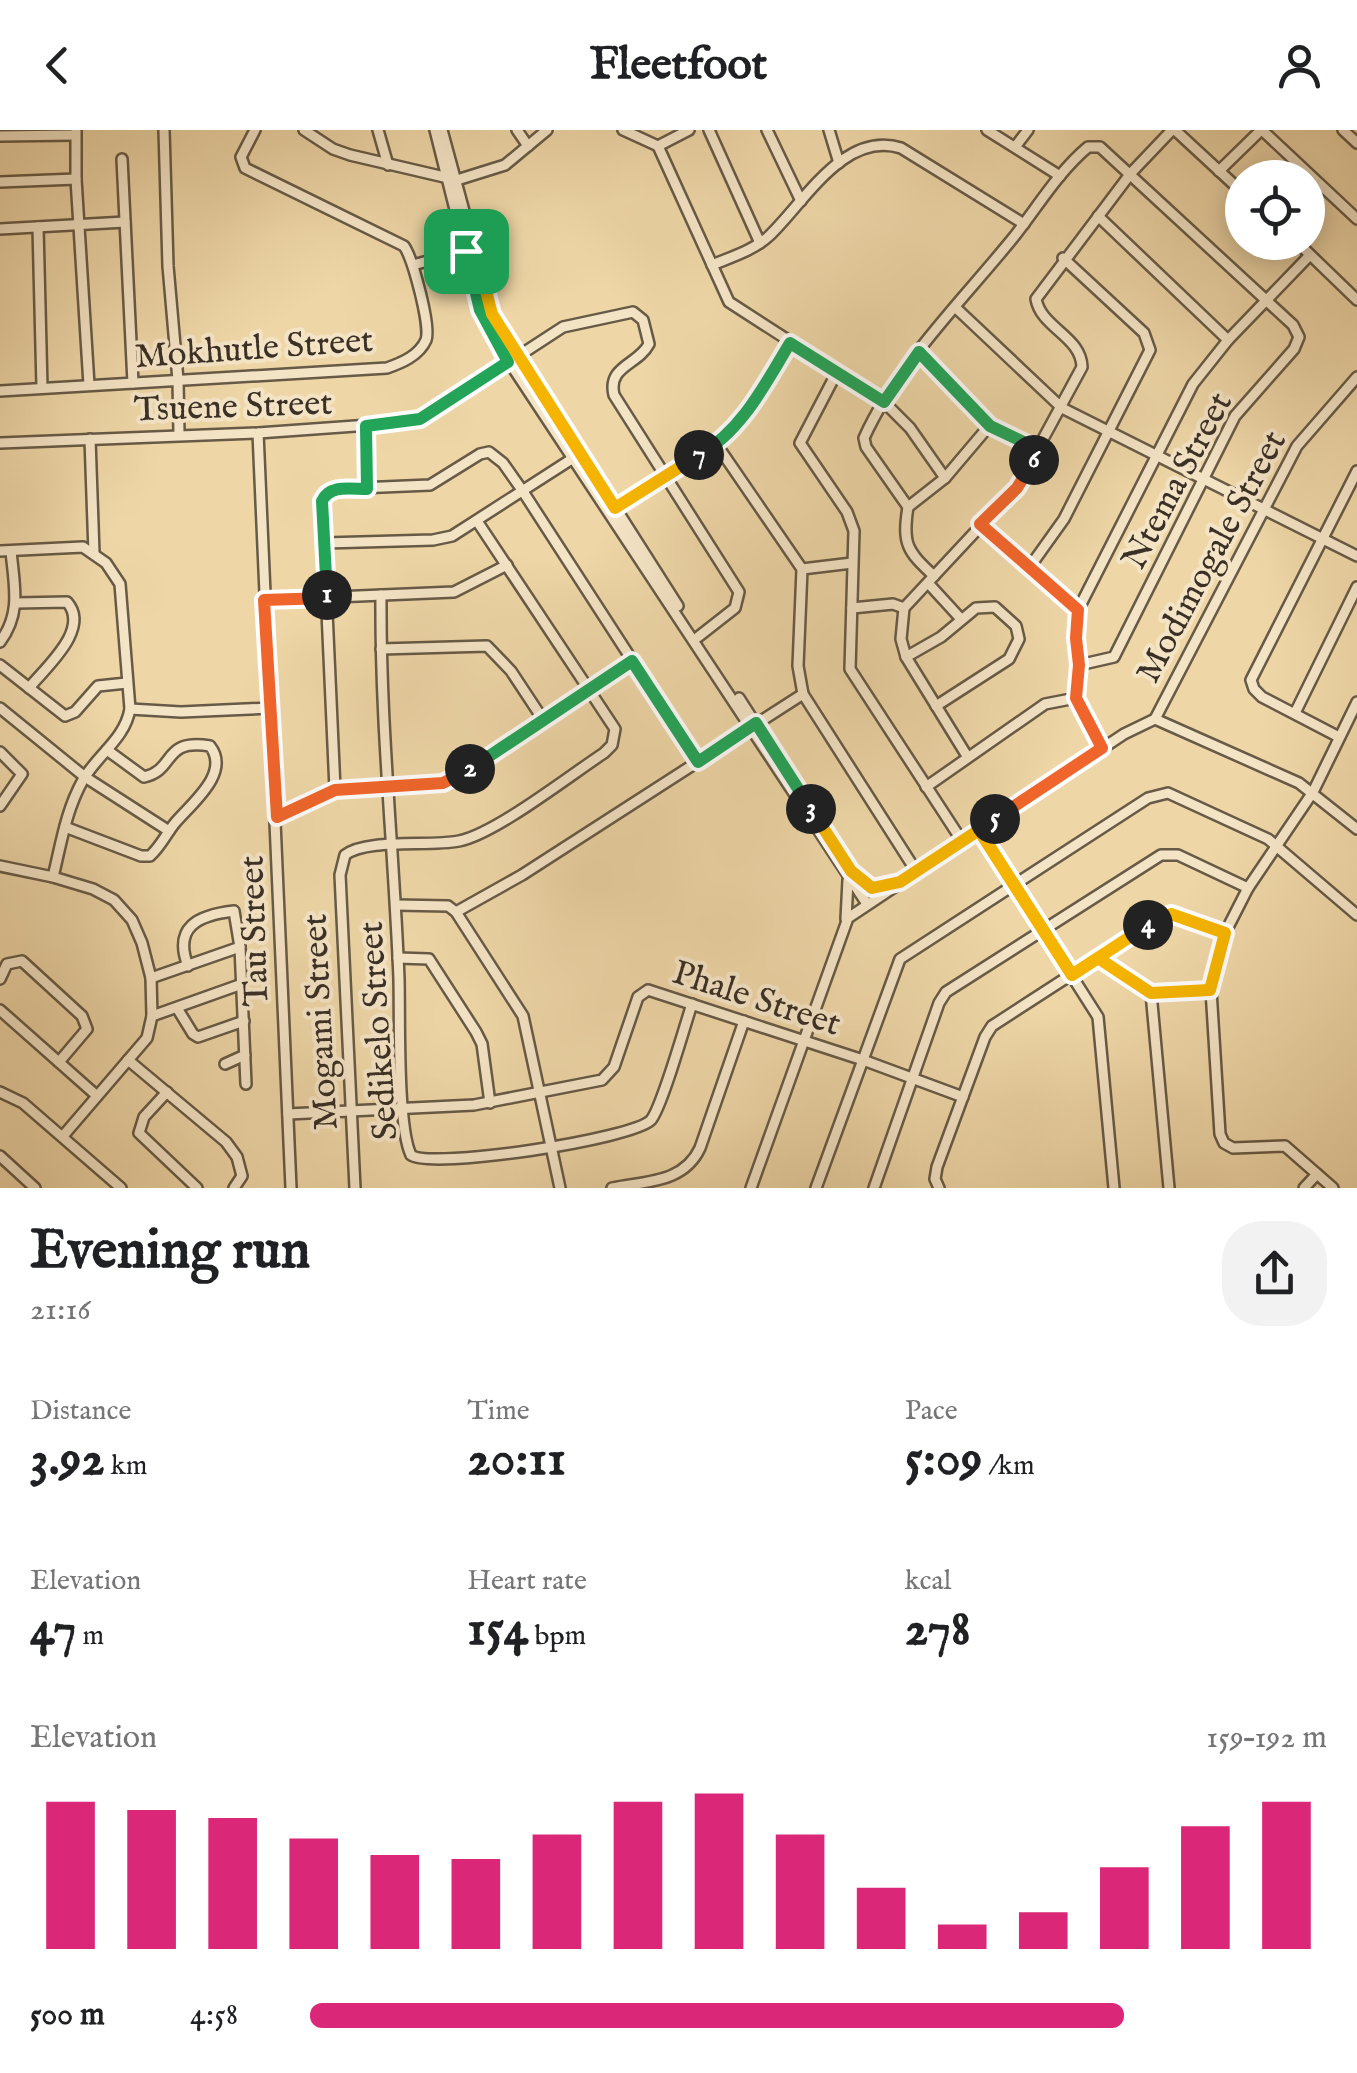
<!DOCTYPE html>
<html lang="en">
<head>
<meta charset="utf-8">
<style>
  :root { --surface:#fff; --page:#f2f2f2; --text:#202124; --muted:#757577; --accent:#db2777 }
  body { margin:0; font-family:"IM FELL English",serif; background:var(--page); color:var(--text); height:100vh; display:flex; flex-direction:column; font-size:38px; white-space:nowrap }
  * { box-sizing:border-box; margin:0 }
  p { font-size:32px; color:var(--muted) }
  .icon { flex:none; width:55px; height:55px; fill:none; stroke:currentColor; stroke-width:2; stroke-linecap:round; stroke-linejoin:round }
  .map { position:relative; height:1058px; overflow:hidden }
  .sheet { display:flex; flex-direction:column; background:var(--surface); flex:1 }
  .sheet>* { flex:none }
  .buttons { position:absolute; left:1225px; top:30px; display:grid; gap:20px }
  .buttons a { display:grid; place-items:center; width:100px; height:100px; border-radius:50%; background:var(--surface); box-shadow:0 5px 25px #0003; font-size:50px }
  .pin { position:absolute; display:grid; place-items:center; width:85px; height:85px; color:#fff; margin:-42px; border-radius:20px; box-shadow:0 5px 15px #0006 }
  .km { position:absolute; width:50px; height:50px; margin:-25px; border-radius:50%; background:#222; color:#fff; font-size:28px; line-height:50px; text-align:center }
  .round { display:grid; place-items:center; flex:none; width:105px; height:105px; border-radius:40px; background:var(--page) }
  .overview { display:flex; align-items:center; justify-content:space-between; height:170px; padding:0 30px }
  h1 { font-size:55px; font-weight:700; line-height:75px }
  .figures { display:grid; grid-template-columns:repeat(3,1fr); gap:15px; height:170px; padding:10px 30px }
  .figures div { display:grid; align-content:center }
  .figures b { font-size:50px; font-weight:700 }
  .figures small { font-size:28px; font-weight:400 }
  .figures p { font-size:28px }
  .chart { height:280px; padding:20px 30px }
  .chart p { display:flex; justify-content:space-between }
  .chart svg { width:100%; height:180px; margin-top:10px; stroke:var(--accent); stroke-width:6 }
  ul { padding:0 30px; list-style:none; font-size:32px }
  li { display:grid; grid-template-columns:160px 120px 1fr; align-items:center; height:75px }
  li i { height:25px; border-radius:12px; background:var(--accent) }
  header { display:flex; justify-content:space-between; align-items:center; height:130px; padding:0 30px; background:var(--surface); font-size:45px; font-weight:700 }
  .map>svg:first-child { display:block }
  .lines { fill:none; stroke-linecap:round; stroke-linejoin:round }
  .minor-casing { stroke:#675a46; stroke-width:14 }
  .minor { stroke:#f4e4c6; stroke-width:9 }
  .split-1-casing { stroke:#fff; stroke-width:20 }
  .split-2-casing { stroke:#fff; stroke-width:20 }
  .split-3-casing { stroke:#fff; stroke-width:20 }
  .split-4-casing { stroke:#fff; stroke-width:20 }
  .split-5-casing { stroke:#fff; stroke-width:20 }
  .split-6-casing { stroke:#fff; stroke-width:20 }
  .split-7-casing { stroke:#fff; stroke-width:20 }
  .split-8-casing { stroke:#fff; stroke-width:20 }
  .split-1 { stroke:#22a559; stroke-width:12 }
  .split-2 { stroke:#f0652b; stroke-width:12 }
  .split-3 { stroke:#22a559; stroke-width:12 }
  .split-4 { stroke:#f5b400; stroke-width:12 }
  .split-5 { stroke:#f5b400; stroke-width:12 }
  .split-6 { stroke:#f0652b; stroke-width:12 }
  .split-7 { stroke:#22a559; stroke-width:12 }
  .split-8 { stroke:#f5b400; stroke-width:12 }
  .labels { text-anchor:middle; stroke-width:8; stroke-linejoin:round; paint-order:stroke }
  .street-label { font-size:35px; fill:#3a3026; stroke:#f4e4c6 }
</style>
</head>
<body>
<header><svg class="icon" aria-label="back" viewBox="0 0 24 24"><path d="M15 5l-7 7 7 7"/></svg>Fleetfoot<svg class="icon" aria-label="person" viewBox="0 0 24 24"><circle cx="12" cy="8" r="4"/><path d="M4 21q1-7 8-7t8 7"/></svg></header>
<div class="map">
<svg width="1357" height="1058" viewBox="0 0 1357 1058">
  <rect width="100%" height="100%" fill="#eed6a7"/>
  <filter id="stains"><feTurbulence type="fractalNoise" baseFrequency=".002" numOctaves="4"/><feColorMatrix values="0 0 0 0 .2 0 0 0 0 .09 0 0 0 0 .02 0 0 0 .5 -.17"/></filter>
  <radialGradient id="worn" r=".72"><stop offset=".6" stop-color="#630" stop-opacity="0"/><stop offset="1" stop-color="#630" stop-opacity=".3"/></radialGradient>
  <g class="lines">
    <g class="minor-casing">
      <g id="minor">
        <polyline points="76,0 76,49 89,255"/>
        <polyline points="164,0 168,136 178,250 179,304"/>
        <polyline points="304,0 333,19 350,25 457,50 505,35 547,0"/>
        <polyline points="378,0 388,35"/>
        <polyline points="435,0 480,179 496,212 867,774"/>
        <polyline points="442,0 492,184 678,476"/>
        <polyline points="517,0 528,16"/>
        <polyline points="623,0 658,16"/>
        <polyline points="709,0 760,113"/>
        <polyline points="767,0 801,71"/>
        <polyline points="829,0 839,33"/>
        <polyline points="987,0 1060,46"/>
        <polyline points="1175,0 1242,62"/>
        <polyline points="1262,0 1357,89"/>
        <polyline points="1343,0 1357,13"/>
        <polyline points="0,6 75,5"/>
        <polyline points="658,16 729,172 884,272 910,298 945,348"/>
        <polyline points="658,16 689,0"/>
        <polyline points="1015,17 1028,0"/>
        <polyline points="122,29 133,253"/>
        <polyline points="1219,41 1261,0"/>
        <polyline points="0,52 76,49"/>
        <polyline points="1098,86 1228,210"/>
        <polyline points="38,97 42,258"/>
        <polyline points="0,99 125,92"/>
        <polyline points="1297,112 1357,170"/>
        <polyline points="413,135 468,120"/>
        <path d="M712,135C731,127 754,120 769,106C804,73 844,0 901,18L1024,94"/>
        <polyline points="956,178 1062,278 1357,426"/>
        <polyline points="919,222 989,296 1040,320"/>
        <polyline points="837,242 800,313 847,382 854,401 850,539 962,711"/>
        <path d="M0,261L387,238C401,233 419,226 426,210C431,196 413,129 404,116L245,38L241,27L255,0"/>
        <polyline points="366,297 367,359"/>
        <polyline points="258,303 291,1058"/>
        <polyline points="90,309 94,423"/>
        <path d="M0,313L258,303L411,292L431,283L563,197L633,182L643,190L649,214C638,235 607,236 614,265L739,462L735,478L698,507"/>
        <polyline points="717,315 802,439 798,536 803,564 916,741"/>
        <polyline points="908,377 945,348 989,296"/>
        <polyline points="611,380 717,315 744,285 790,213"/>
        <polyline points="980,394 1078,480"/>
        <polyline points="325,413 433,410 452,406 578,325"/>
        <path d="M0,421L83,417L106,433L120,454L130,579C125,609 97,625 83,650C66,680 61,714 53,747"/>
        <polyline points="1029,438 1064,389 1150,220 1144,203 1063,128"/>
        <polyline points="802,439 852,433"/>
        <path d="M934,446C907,421 902,414 908,377L866,317L864,308C898,233 962,171 1013,108C1037,78 1058,42 1088,17H1100L1293,195L1299,207L1294,219L1235,286L1114,527L1079,535"/>
        <polyline points="928,453 961,489"/>
        <path d="M381,465C380,593 394,721 399,849C400,886 397,996 411,1025C431,1040 633,1009 651,990C662,977 685,895 692,874"/>
        <polyline points="264,470 454,462 507,435"/>
        <path d="M16,473L67,472C91,499 46,537 29,558"/>
        <polyline points="852,478 893,474 904,478"/>
        <path d="M0,512C22,483 14,455 11,421"/>
        <polyline points="381,519 487,516 511,541 544,591"/>
        <polyline points="906,527 941,507 976,478 995,477 1016,496 1019,509 1009,529 936,576"/>
        <polyline points="0,535 65,586 75,582 98,556 127,553"/>
        <polyline points="739,568 766,610"/>
        <polyline points="0,578 85,647 169,701"/>
        <polyline points="130,579 181,582 270,578"/>
        <polyline points="1295,583 1357,457"/>
        <polyline points="1155,589 1297,316 1357,247"/>
        <polyline points="1339,607 1262,567 1254,559 1251,550 1357,341"/>
        <polyline points="1102,618 1076,568 1079,535 1076,508 1078,480 1193,254 1228,210 1310,125"/>
        <polyline points="0,622 22,644 0,676"/>
        <path d="M967,626L906,527L901,509L904,478L1017,357L1082,237C1081,206 1041,198 1036,169L1131,43L1172,0"/>
        <polyline points="796,656 848,736"/>
        <polyline points="926,657 1045,574 1076,568"/>
        <polyline points="335,659 322,371 325,364 335,359 430,355 480,324 489,322 503,333 522,360 698,632"/>
        <polyline points="277,687 335,659 443,653 455,649 632,531"/>
        <path d="M65,697L141,726H150C161,716 166,704 175,693C192,673 231,643 210,616C162,608 176,640 144,647L107,620"/>
        <polyline points="979,700 1098,887 1114,1058"/>
        <polyline points="0,736 53,747 93,759 114,770 132,790 142,813 151,848 152,886 147,908 63,1006"/>
        <polyline points="851,741 872,758 888,756"/>
        <polyline points="396,775 448,776 456,782 523,886 560,1058"/>
        <polyline points="456,782 522,745 803,564"/>
        <polyline points="846,789 848,750"/>
        <polyline points="398,828 429,829 476,902 482,914 490,973"/>
        <polyline points="1097,828 1151,863 1211,860"/>
        <path d="M188,836C173,797 198,785 234,781L240,817L246,954"/>
        <polyline points="151,848 240,817"/>
        <polyline points="0,849 7,834 22,831 82,886 87,899 59,932"/>
        <polyline points="1151,863 1169,1058"/>
        <polyline points="177,878 193,904 198,907 244,891"/>
        <polyline points="0,880 96,965"/>
        <polyline points="152,886 242,854"/>
        <polyline points="128,930 226,1012 237,1027 242,1046 234,1058"/>
        <polyline points="225,934 245,925"/>
        <polyline points="0,962 23,973 121,1058"/>
        <polyline points="167,962 144,987 139,1003 197,1058"/>
        <polyline points="288,984 474,975 602,950 614,937 638,867 648,860 863,930 963,967"/>
        <polyline points="0,1026 35,1058"/>
        <path d="M355,1058L340,745L345,725C367,708 429,717 459,711C495,704 569,646 604,623L612,615L615,599L477,391"/>
        <path d="M612,1058C646,1051 684,1053 700,1018L744,891"/>
        <polyline points="751,1058 848,788 1124,604 1155,589 1299,653 1357,699"/>
        <polyline points="816,1058 900,829 1148,668 1168,663 1268,709 1357,785"/>
        <polyline points="874,1058 939,873 946,862 1161,725 1178,725 1248,758"/>
        <polyline points="939,1058 935,1049 937,1037 985,907 992,896 1165,784 1177,785 1225,803"/>
        <polyline points="1304,1058 1317,1044"/>
        <polyline points="1333,1058 1285,1016 1233,1018 1224,1013 1220,1004 1211,860 1225,803 1248,758 1313,662 1357,572"/>
      </g>
    </g>
    <use href="#minor" class="minor"/>
  </g>
  <g class="lines">
    <g class="split-1-casing">
      <path id="split-1" d="M327,465L322,371C330,354 351,359 367,359L366,296L420,289L508,232L480,180L466,121"/>
    </g>
    <g class="split-2-casing">
      <polyline id="split-2" points="327,465 328,468 264,470 277,687 335,660 443,653 470,639"/>
    </g>
    <g class="split-3-casing">
      <polyline id="split-3" points="470,639 632,531 698,632 756,593 811,679"/>
    </g>
    <g class="split-4-casing">
      <polyline id="split-4" points="811,679 851,741 872,758 900,752 979,700 1072,845 1148,795"/>
    </g>
    <g class="split-5-casing">
      <polyline id="split-5" points="995,689 979,700 1072,845 1098,828 1151,863 1210,860 1225,803 1171,784 1148,795"/>
    </g>
    <g class="split-6-casing">
      <polyline id="split-6" points="995,689 1102,618 1076,568 1079,535 1076,508 1078,480 980,394 1017,358 1034,330"/>
    </g>
    <g class="split-7-casing">
      <path id="split-7" d="M699,325C742,301 765,254 790,213L884,272L919,222L990,296L1040,320L1034,330"/>
    </g>
    <g class="split-8-casing">
      <polyline id="split-8" points="466,121 475,118 492,184 615,378 699,325"/>
    </g>
    <use href="#split-1" class="split-1"/>
    <use href="#split-2" class="split-2"/>
    <use href="#split-3" class="split-3"/>
    <use href="#split-4" class="split-4"/>
    <use href="#split-5" class="split-5"/>
    <use href="#split-6" class="split-6"/>
    <use href="#split-7" class="split-7"/>
    <use href="#split-8" class="split-8"/>
  </g>
  <g class="labels">
    <g class="street-label">
      <text transform="translate(254 217) rotate(-4)" y="12">Mokhutle Street</text>
      <text transform="translate(233 275) rotate(-2)" y="12">Tsuene Street</text>
      <text transform="translate(1176 350) rotate(-62)" y="12">Ntema Street</text>
      <text transform="translate(1210 426) rotate(-62)" y="12">Modimogale Street</text>
      <text transform="translate(253 801) rotate(-92)" y="12">Tau Street</text>
      <text transform="translate(757 867) rotate(18)" y="12">Phale Street</text>
      <text transform="translate(319 892) rotate(-93)" y="12">Mogami Street</text>
      <text transform="translate(377 901) rotate(-94)" y="12">Sedikelo Street</text>
    </g>
  </g>
  <rect width="100%" height="100%" filter="url(#stains)"/>
  <rect width="100%" height="100%" fill="url(#worn)"/>
</svg>
<div class="buttons">
<a><svg class="icon" aria-label="locate" viewBox="0 0 24 24"><circle cx="12" cy="12" r="6"/><path d="M12 2v4M12 18v4M2 12h4M18 12h4"/></svg></a>
</div>
<div class="pin" style="left:466px;top:121px;background:#1e9e55"><svg class="icon" aria-label="arrive" viewBox="0 0 24 24"><path d="M6 21V4h12l-3 4 3 4H6"/></svg></div>
<b class="km" style="left:327px;top:465px">1</b>
<b class="km" style="left:470px;top:639px">2</b>
<b class="km" style="left:811px;top:679px">3</b>
<b class="km" style="left:1148px;top:795px">4</b>
<b class="km" style="left:995px;top:689px">5</b>
<b class="km" style="left:1034px;top:330px">6</b>
<b class="km" style="left:699px;top:325px">7</b>
</div>
<section class="sheet">
<div class="overview"><div><h1>Evening run</h1><p>21:16</p></div><a class="round"><svg class="icon" aria-label="share" viewBox="0 0 24 24"><path d="M12 15V3M7 8l5-5 5 5M5 13v7h14v-7"/></svg></a></div>
<div class="figures">
<div><p>Distance</p><b>3.92<small> km</small></b></div>
<div><p>Time</p><b>20:11</b></div>
<div><p>Pace</p><b>5:09<small> /km</small></b></div>
</div>
<div class="figures">
<div><p>Elevation</p><b>47<small> m</small></b></div>
<div><p>Heart rate</p><b>154<small> bpm</small></b></div>
<div><p>kcal</p><b>278</b></div>
</div>
<div class="chart"><p><span>Elevation</span>159–192 m</p>
<svg viewBox="0 0 160 44" preserveAspectRatio="none"><path d="M5 44V8M15 44V10M25 44V12M35 44V17M45 44V21M55 44V22M65 44V16M75 44V8M85 44V6M95 44V16M105 44V29M115 44V38M125 44V35M135 44V24M145 44V14M155 44V8"/></svg>
</div>
<ul>
<li><b>500 m</b>4:58<i style="width:80%"></i></li>
</ul>
</section>
</body>
</html>
